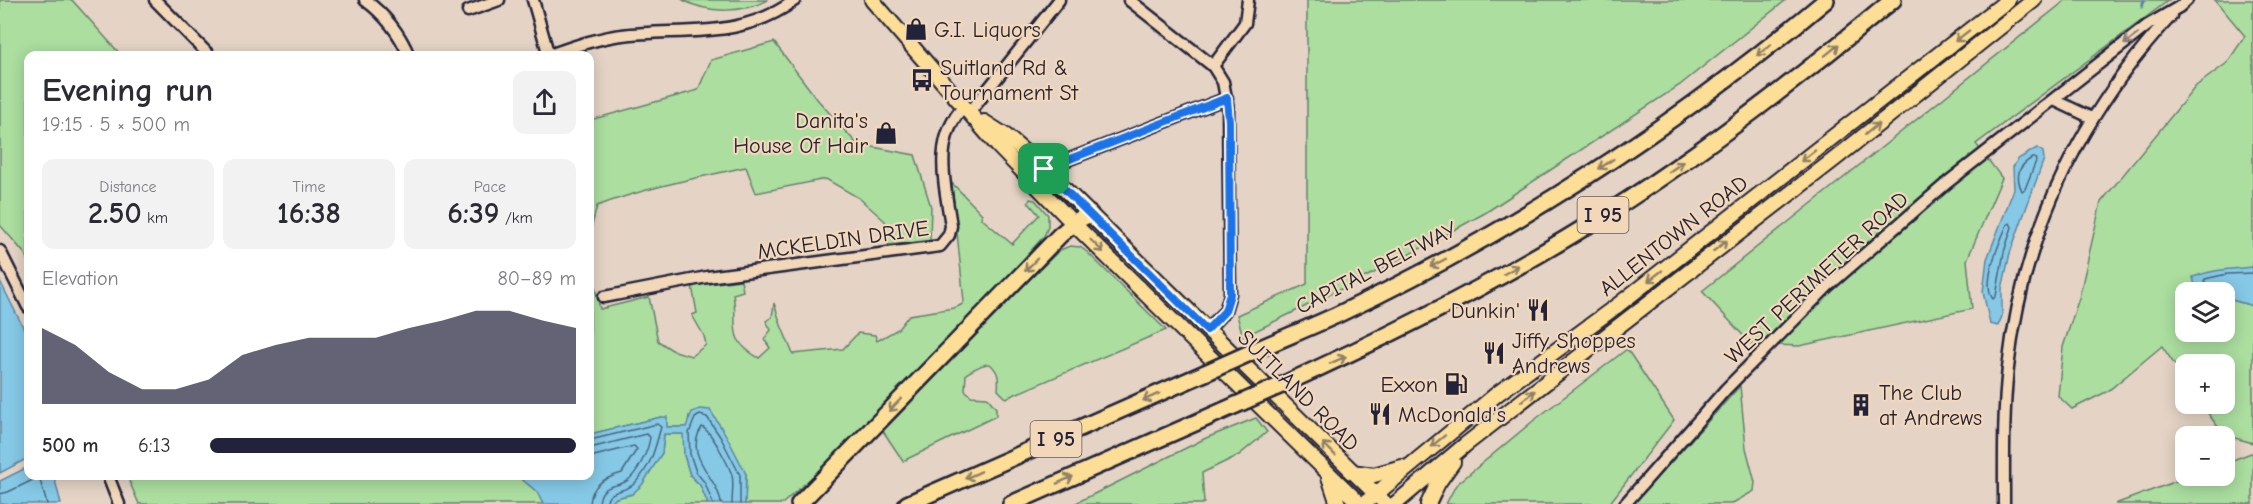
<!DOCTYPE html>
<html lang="en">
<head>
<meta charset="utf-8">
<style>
  :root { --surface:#fff; --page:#f2f2f3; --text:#2b2b33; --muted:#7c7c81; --accent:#22223b }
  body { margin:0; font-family:"Comic Neue",sans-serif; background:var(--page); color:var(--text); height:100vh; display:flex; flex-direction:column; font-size:22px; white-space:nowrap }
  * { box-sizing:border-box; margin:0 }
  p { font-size:20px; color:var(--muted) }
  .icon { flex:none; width:33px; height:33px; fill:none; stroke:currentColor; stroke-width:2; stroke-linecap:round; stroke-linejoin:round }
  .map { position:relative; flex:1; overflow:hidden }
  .side { position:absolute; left:24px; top:51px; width:570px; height:429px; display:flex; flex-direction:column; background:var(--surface); border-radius:12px; box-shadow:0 3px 15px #0003 }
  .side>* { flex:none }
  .fabs { position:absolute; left:2175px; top:282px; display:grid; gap:12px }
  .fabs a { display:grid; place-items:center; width:60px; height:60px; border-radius:12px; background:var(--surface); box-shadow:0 3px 15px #0003; font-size:30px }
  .pin { position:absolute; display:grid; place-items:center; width:51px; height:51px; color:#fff; margin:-26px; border-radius:12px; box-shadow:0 3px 9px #0006 }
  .round { display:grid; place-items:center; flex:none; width:63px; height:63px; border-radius:12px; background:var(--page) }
  .summary { display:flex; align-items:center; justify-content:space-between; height:102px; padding:0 18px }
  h1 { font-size:33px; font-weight:700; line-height:45px }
  .stats { display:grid; grid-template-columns:repeat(3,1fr); gap:9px; height:102px; padding:6px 18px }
  .stats div { display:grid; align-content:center; border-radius:12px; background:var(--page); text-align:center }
  .stats b { font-size:30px; font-weight:700 }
  .stats small { font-size:16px; font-weight:400 }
  .stats p { font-size:16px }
  .chart { height:168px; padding:12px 18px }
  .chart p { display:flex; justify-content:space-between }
  .chart svg { width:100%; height:108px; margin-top:6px; fill:var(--accent); opacity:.7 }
  ul { padding:0 18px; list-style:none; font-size:20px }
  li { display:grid; grid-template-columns:96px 72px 1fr; align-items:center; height:45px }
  li i { height:15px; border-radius:8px; background:var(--accent) }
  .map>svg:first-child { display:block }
  .green { fill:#abde9f; stroke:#66806d; stroke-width:1.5 }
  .water { fill:#85c9e6; stroke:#5d86a2; stroke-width:1.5 }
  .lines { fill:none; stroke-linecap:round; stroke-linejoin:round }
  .shore { stroke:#4a657f; stroke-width:1.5 }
  .stream { stroke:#5d86a2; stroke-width:3 }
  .minor-casing { stroke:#22223b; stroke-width:15 }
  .major-casing { stroke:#22223b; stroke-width:18 }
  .highway-casing { stroke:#22223b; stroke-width:20 }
  .minor { stroke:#f2d8b9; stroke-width:10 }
  .major { stroke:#fcde96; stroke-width:14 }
  .highway { stroke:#fcde96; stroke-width:15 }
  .highway-bridge-casing { stroke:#22223b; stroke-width:20; stroke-linecap:butt }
  .highway-bridge { stroke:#fcde96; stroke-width:15 }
  .oneway { stroke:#8f8068 }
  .oneway2 { stroke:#8a7d7a }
  .route-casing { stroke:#fff; stroke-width:12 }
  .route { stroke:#1a73e8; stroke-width:8 }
  .labels { text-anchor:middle; stroke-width:4.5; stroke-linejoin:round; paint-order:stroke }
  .shield { fill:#f2d8b9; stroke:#605961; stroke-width:1.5 }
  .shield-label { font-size:21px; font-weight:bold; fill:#22223b }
  .poi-label { font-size:22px; fill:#22223b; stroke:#f2d8b9; text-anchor:start }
  .street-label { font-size:22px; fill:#22223b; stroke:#f2d8b9 }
</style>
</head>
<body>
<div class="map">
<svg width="2253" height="504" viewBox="0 0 2253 504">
  <rect width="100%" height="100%" fill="#e5d4c5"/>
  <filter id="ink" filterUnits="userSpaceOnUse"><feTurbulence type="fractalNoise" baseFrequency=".0167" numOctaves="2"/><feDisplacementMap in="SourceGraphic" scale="12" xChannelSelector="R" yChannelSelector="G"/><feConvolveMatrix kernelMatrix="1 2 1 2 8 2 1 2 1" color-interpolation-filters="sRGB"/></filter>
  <g filter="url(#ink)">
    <g class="green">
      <polygon points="0,0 72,0 121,55 28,56 28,261 25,254 0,225"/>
      <path d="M683,0H768C743,13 708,14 683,0Z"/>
      <polygon points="1307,0 1786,0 1680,85 1485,213 1388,266 1243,337 1237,315 1307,284"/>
      <polygon points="2066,0 2169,0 1976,144 2002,178 1967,260 1972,309 1799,346 1751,344 1702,291"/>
      <polygon points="2215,0 2253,0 2253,267 2195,286 2210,292 2186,292 2186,332 2224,332 2225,298 2253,306 2253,443 2224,435 2201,404 2224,404 2224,364 2186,364 2185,380 2162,346 2108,391 2072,409 2058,396 2063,347 2079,298 2101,202 2196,86 2227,63 2245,36"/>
      <path d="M774,42L817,99L857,144L915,155L931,207L930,241L888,245L885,221L859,198L826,179L756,193L746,167C696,178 644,188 597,206L590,233V120L698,90L711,60Z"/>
      <path d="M952,183L982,214L981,218L1012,244L1039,215L1028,202L1030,199L1035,200L1048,215V227L1044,236C961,329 876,422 782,504H745L746,474L689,416L687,427H667L661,417L590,434V265L600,309L649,297L658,341L672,350L691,356L706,345L704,336L692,315L697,313L692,286L741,280L743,291L733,294C739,326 725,339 759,358L770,348L764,339L771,330L766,321L772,317L774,303L781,325L793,354L843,349L858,333L875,335L877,341L898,329L909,315L954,308L961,305L964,302Z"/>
      <path d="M1070,246L1080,247L1087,252L1166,330L1006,398L998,390C999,378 999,372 990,364C982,363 973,370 966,374L965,390L971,396L987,397L996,408V416L903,461L883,431L1030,279L1060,250Z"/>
      <polygon points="1627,349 1674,420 1609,504 1446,504 1456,485 1533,421"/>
      <polygon points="1740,386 1746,448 1755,482 1754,491 1731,504 1633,504"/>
      <polygon points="1256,418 1267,432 1239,455 1202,473 1204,503 1201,504 1074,504 1206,438"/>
      <polygon points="664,434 684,434 684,455 690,475 700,485 708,504 610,504 616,498 632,494 662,453"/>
      <polygon points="2251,453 2253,453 2253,504 2115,504 2190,476 2224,476 2225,463"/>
      <polygon points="127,476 518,476 538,492 543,504 139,504"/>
    </g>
    <g class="water">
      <polygon points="2037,148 2043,152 2044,159 2010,253 2002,289 2002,316 1998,326 1990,324 1983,292 1987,259 2014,189 2013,167 2018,159"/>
      <path d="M2253,267V306L2225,298L2224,292H2210L2195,286L2193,277C2214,269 2231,269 2253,267Z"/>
      <polygon points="0,281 28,337 28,458 0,473"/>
      <polygon points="700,409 710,410 726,435 746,474 745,504 708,504 700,485 690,475 684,455 683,434 664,434 662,453 642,485 632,494 616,498 610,504 543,504 537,492 518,476 590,476 590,434 661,417 667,417 667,427 686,427 692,412"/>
      <polygon points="28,467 28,476 54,476 61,504 0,504 0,481"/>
    </g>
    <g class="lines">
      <g class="shore">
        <path d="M2032,158H2035L2036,161L2025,189L2022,191C2015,176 2018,166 2032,158Z"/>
        <path d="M2010,223L2012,227L2004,252L1996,296L1993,299C1981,283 2000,241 2007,225Z"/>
        <polyline points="2209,292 2209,287 2204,282 2205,279 2227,274 2253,273"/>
        <path d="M590,440L657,424L661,427C655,448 652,465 635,483C626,493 608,488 606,504"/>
        <path d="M590,448L646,434L650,437C649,449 637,476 625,482C613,488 600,484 599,504"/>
        <path d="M590,457L634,446L637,449L622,473C605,478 591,484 590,504"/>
        <polyline points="0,494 8,492 39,477 47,504"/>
        <polyline points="713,504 705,483 696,472 690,454 689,433 695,418 700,415 707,417 721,438 740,475 740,504"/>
        <path d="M721,504C719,477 682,457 702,427C712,432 728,464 732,475C734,484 732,495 732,504"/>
      </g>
      <polyline class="stream" points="2142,7 2144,0"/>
      <g class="minor-casing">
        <g id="minor">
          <polyline points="155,0 210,56"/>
          <path d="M365,0C384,14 400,34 409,56"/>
          <polyline points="533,0 549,56"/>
          <polyline points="1129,0 1213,66 1223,82 1228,108 1230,294 1225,311 1207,330"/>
          <polyline points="468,11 499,0"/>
          <path d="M547,56C571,47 597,38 622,35C684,28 742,40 795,0"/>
          <polyline points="1213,66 1245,23 1248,0"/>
          <polyline points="2054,100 2092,118"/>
          <polyline points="970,112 1059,0"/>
          <polyline points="1044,169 1227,98"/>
          <polyline points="0,251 28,307"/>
          <path d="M604,297L707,277L940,246L949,235L951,226C945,184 932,140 964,106"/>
          <polyline points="108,476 119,504"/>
          <polyline points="1625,504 1726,389 1828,286 1948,182 2148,25 2179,7 2187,0"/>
          <path d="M2004,504C2004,459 2003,413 2008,368C2023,232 2079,116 2171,16"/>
        </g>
      </g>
      <g class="major-casing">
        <g id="major">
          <polyline points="872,0 998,146 1073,223 1360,504"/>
          <polyline points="984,122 1006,136 1044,169 1386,504"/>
          <polyline points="1351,472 1374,475 1402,467"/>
          <polyline points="1329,477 1338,504"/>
          <polyline points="1364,504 1497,394 1618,305 2008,0"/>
          <polyline points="1395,504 1465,445 1836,158 2034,0"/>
          <polyline points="1428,504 1438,483 1453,462"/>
        </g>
      </g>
      <g class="highway-casing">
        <g id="highway">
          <path d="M1252,352C1281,339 1311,327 1339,314C1515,231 1678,124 1826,0"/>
          <path d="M1284,384C1396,333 1506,278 1609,212C1709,148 1802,76 1893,0"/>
          <polyline points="799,504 1060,235 1078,220 1090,214"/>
          <polyline points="907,504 1205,373"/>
          <polyline points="1011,504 1236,405"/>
        </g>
      </g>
      <use href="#minor" class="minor"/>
      <use href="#major" class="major"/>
      <use href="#highway" class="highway"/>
      <g class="highway-bridge-casing">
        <g id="highway-bridge">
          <polyline points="1205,373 1252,352"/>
          <polyline points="1236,405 1284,384"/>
        </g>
      </g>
      <use href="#highway-bridge" class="highway-bridge"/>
    </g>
    <defs><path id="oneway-shaft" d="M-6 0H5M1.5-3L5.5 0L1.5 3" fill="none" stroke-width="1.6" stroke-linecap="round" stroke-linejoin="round" transform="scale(1.5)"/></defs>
    <g class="oneway">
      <use href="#oneway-shaft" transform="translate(1962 36) rotate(142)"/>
      <use href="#oneway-shaft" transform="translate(1764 50) rotate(142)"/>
      <use href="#oneway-shaft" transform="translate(1832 50) rotate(-39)"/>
      <use href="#oneway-shaft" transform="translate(1872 129) rotate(-39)"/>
      <use href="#oneway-shaft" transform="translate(1808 156) rotate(142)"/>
      <use href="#oneway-shaft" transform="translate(1606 164) rotate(146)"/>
      <use href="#oneway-shaft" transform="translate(1676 167) rotate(-35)"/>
      <use href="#oneway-shaft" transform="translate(1097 246) rotate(44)"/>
      <use href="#oneway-shaft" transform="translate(1720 246) rotate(-38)"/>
      <use href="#oneway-shaft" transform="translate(1438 263) rotate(152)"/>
      <use href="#oneway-shaft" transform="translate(1031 265) rotate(134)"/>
      <use href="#oneway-shaft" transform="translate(1511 270) rotate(-30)"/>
      <use href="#oneway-shaft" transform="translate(1655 276) rotate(142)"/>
      <use href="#oneway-shaft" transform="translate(1338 360) rotate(-24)"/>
      <use href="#oneway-shaft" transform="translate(1528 396) rotate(-38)"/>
      <use href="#oneway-shaft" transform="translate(1151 397) rotate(156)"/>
      <use href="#oneway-shaft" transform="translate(895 405) rotate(134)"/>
      <use href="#oneway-shaft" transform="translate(1438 441) rotate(141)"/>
      <use href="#oneway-shaft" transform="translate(1329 449) rotate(-135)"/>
      <use href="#oneway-shaft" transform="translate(973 475) rotate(156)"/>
      <use href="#oneway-shaft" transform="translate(1065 480) rotate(-24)"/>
    </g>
    <use class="oneway2" href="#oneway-shaft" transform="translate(2131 39) rotate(142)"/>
  </g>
  <g class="lines" filter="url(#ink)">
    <g class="route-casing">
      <polygon id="route" points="1227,98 1229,121 1230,294 1225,311 1207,330 1044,169"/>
    </g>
    <use href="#route" class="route"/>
  </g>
  <defs>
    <g id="shop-bare" transform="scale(1.8)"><path d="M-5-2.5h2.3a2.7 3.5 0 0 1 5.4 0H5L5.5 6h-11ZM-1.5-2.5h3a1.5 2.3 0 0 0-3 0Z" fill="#22223b" stroke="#f2d8b9" stroke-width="2.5" paint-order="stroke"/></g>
    <g id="bus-bare" transform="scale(1.8)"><path d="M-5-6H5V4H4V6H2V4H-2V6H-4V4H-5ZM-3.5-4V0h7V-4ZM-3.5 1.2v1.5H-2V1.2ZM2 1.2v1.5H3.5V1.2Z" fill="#22223b" stroke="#f2d8b9" stroke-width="2.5" paint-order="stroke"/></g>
    <g id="restaurant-bare" transform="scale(1.8)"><path d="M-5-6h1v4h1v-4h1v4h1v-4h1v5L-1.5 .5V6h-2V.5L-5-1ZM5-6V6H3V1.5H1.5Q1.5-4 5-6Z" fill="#22223b" stroke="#f2d8b9" stroke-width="2.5" paint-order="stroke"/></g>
    <g id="fuel-bare" transform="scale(1.8)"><path d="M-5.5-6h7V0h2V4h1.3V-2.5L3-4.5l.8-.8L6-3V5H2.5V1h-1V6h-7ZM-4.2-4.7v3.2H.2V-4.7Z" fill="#22223b" stroke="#f2d8b9" stroke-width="2.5" paint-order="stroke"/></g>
    <g id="building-bare" transform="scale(1.8)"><path d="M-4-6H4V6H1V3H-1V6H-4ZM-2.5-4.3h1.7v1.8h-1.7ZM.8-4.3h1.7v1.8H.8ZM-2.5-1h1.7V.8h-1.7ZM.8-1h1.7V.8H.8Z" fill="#22223b" stroke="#f2d8b9" stroke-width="2.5" paint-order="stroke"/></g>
  </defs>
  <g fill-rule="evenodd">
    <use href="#shop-bare" x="916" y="29"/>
    <use href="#bus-bare" x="922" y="80"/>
    <use href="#shop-bare" x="886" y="133"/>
    <use href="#restaurant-bare" x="1538" y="310"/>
    <use href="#restaurant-bare" x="1494" y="353"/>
    <use href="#fuel-bare" x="1456" y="384"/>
    <use href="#building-bare" x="1861" y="405"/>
    <use href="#restaurant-bare" x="1380" y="414"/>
  </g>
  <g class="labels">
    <g class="shield">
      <rect x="1577.5" y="197" width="51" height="36" rx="4.5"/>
      <rect x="1030.5" y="421" width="51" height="36" rx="4.5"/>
    </g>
    <g class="shield-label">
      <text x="1603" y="222">I 95</text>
      <text x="1056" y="446">I 95</text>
    </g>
    <g class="poi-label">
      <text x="934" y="37">G.I. Liquors</text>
      <text x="940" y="75">Suitland Rd &amp;<tspan x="940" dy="25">Tournament St</tspan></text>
      <text x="868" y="128" text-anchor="end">Danita's<tspan x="868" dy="25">House Of Hair</tspan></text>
      <text x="1520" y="318" text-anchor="end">Dunkin'</text>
      <text x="1512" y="348">Jiffy Shoppes<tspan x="1512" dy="25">Andrews</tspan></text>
      <text x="1438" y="392" text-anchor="end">Exxon</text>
      <text x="1879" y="400">The Club<tspan x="1879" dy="25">at Andrews</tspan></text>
      <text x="1398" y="422">McDonald's</text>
    </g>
    <g class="street-label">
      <text transform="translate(1673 235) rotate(-38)" y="8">ALLENTOWN ROAD</text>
      <text transform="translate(843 239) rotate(-8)" y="8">MCKELDIN DRIVE</text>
      <text transform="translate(1376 267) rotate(-27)" y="8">CAPITAL BELTWAY</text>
      <text transform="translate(1816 277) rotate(-43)" y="8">WEST PERIMETER ROAD</text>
      <text transform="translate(1299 390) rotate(45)" y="8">SUITLAND ROAD</text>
    </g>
  </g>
</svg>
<div class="fabs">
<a><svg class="icon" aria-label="layers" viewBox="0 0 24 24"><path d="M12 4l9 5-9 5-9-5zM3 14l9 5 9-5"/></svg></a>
<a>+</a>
<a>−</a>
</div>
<div class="pin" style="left:1044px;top:169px;background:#1e9e55"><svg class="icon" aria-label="arrive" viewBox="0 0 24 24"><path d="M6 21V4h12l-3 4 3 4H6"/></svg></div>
<section class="side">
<div class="summary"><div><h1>Evening run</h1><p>19:15 · 5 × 500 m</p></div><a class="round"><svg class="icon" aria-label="share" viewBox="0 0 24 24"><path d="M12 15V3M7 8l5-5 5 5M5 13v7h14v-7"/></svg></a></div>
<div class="stats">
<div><p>Distance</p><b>2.50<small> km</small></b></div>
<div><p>Time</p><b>16:38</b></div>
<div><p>Pace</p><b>6:39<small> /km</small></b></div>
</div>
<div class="chart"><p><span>Elevation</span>80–89 m</p>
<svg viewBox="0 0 160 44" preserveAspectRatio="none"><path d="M0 44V13L10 20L20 31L30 38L40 38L50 34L60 24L70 20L80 17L90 17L100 17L110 13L120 10L130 6L140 6L150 10L160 13V44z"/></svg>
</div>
<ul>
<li><b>500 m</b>6:13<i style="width:100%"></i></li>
</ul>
</section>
</div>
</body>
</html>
